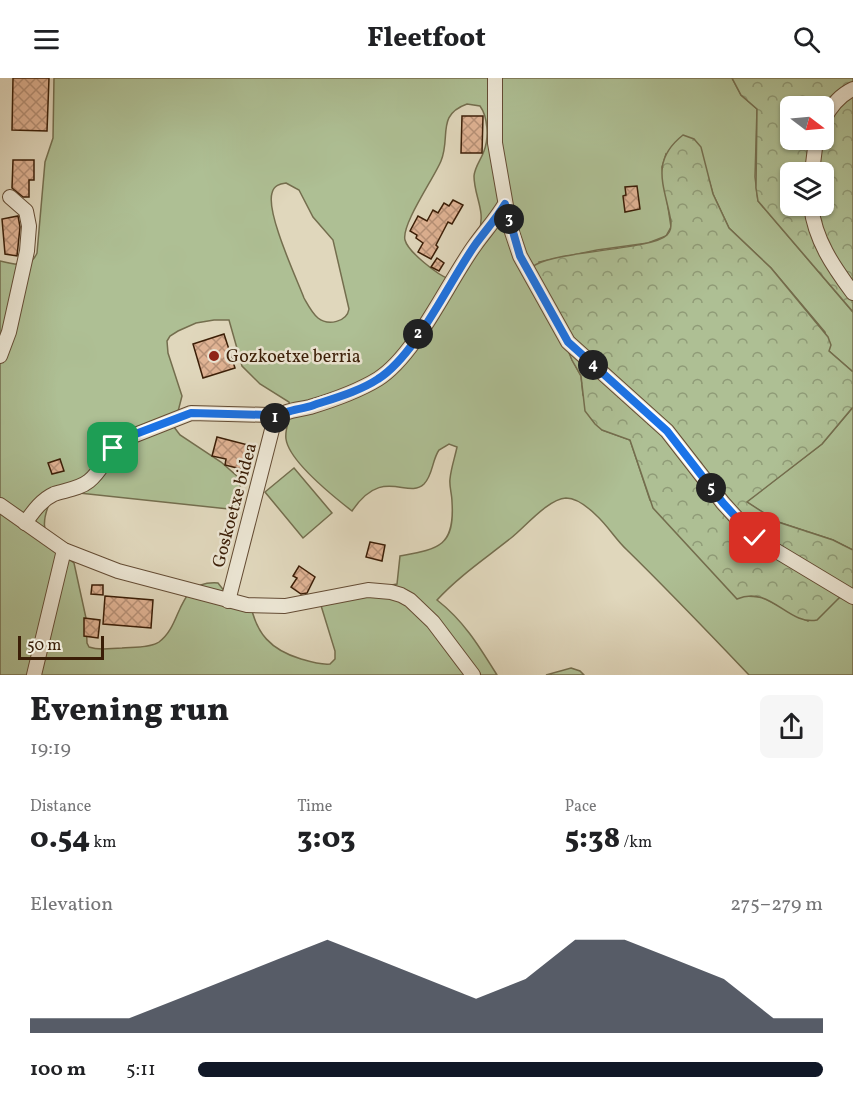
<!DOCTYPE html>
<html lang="en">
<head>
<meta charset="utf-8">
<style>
  :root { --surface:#fff; --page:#f6f6f6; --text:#202124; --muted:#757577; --accent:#111827 }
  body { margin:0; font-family:Vollkorn,serif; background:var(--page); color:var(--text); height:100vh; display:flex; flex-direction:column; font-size:22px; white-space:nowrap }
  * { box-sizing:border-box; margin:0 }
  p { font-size:20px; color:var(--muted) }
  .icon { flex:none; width:33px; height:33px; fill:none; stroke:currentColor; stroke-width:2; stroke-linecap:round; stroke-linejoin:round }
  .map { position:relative; height:597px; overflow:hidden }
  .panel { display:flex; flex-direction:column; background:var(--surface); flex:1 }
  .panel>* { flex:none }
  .needle { width:39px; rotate:106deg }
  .buttons { position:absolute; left:780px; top:18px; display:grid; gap:12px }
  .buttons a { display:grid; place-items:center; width:54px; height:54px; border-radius:9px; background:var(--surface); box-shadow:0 2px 4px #0004; font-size:30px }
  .scale { position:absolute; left:18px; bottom:15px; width:86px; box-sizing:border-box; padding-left:6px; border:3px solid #3b1e07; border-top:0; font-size:16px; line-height:21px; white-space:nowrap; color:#3b1e07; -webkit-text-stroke:4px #ebe5d3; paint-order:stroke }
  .pin { position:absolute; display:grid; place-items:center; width:51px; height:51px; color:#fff; margin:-26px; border-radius:12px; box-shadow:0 3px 9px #0006 }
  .km { position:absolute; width:30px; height:30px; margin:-15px; border-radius:50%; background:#222; color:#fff; font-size:16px; line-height:30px; text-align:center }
  .round { display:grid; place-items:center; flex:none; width:63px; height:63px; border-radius:9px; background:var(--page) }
  .summary { display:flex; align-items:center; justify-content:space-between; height:102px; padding:0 30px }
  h1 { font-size:33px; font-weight:800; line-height:45px }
  .figures { display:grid; grid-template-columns:repeat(3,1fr); gap:9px; height:102px; padding:6px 30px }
  .figures div { display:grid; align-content:center }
  .figures b { font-size:30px; font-weight:800 }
  .figures small { font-size:16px; font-weight:400 }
  .figures p { font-size:16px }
  .chart { height:168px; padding:12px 30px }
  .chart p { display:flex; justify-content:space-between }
  .chart svg { width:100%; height:108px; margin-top:6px; fill:var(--accent); opacity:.7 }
  ul { padding:0 30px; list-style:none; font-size:20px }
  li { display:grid; grid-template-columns:96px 72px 1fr; align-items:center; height:45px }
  li i { height:15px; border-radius:8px; background:var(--accent) }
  header { display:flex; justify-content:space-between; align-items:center; height:78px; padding:0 30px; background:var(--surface); font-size:27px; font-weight:800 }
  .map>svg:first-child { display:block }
  .green { fill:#aebf94; stroke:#746e4e; stroke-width:1.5; fill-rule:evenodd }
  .forest { fill:url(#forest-crowns); stroke:#746e4e; stroke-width:1.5; fill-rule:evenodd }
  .building { fill:url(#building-cross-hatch); stroke:#3b1e07; stroke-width:1.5 }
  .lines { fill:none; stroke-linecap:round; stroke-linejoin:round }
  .minor-casing { stroke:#644c34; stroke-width:16 }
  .minor { stroke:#ebe5d3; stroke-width:14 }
  .route-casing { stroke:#fff; stroke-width:12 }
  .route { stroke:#1a73e8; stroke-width:8 }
  .poi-dot { fill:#8f2418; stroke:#ebe5d3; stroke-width:2 }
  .labels { text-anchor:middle; stroke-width:5; stroke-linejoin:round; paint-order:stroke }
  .poi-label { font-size:18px; fill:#3b1e07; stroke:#ebe5d3; text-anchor:start }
  .street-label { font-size:18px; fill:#3b1e07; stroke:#ebe5d3 }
</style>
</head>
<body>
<header><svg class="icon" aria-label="menu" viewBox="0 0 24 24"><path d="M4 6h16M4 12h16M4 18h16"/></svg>Fleetfoot<svg class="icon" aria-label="search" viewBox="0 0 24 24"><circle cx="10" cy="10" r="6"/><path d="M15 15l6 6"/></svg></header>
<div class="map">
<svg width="853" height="597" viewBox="0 0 853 597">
  <defs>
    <pattern id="forest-crowns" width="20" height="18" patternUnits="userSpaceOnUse" patternTransform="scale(1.5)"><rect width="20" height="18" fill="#aebf94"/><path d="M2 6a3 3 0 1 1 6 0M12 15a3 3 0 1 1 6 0" fill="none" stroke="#8f9b77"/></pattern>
    <pattern id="building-cross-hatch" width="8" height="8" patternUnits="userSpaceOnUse" patternTransform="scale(1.5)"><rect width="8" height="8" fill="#e0b394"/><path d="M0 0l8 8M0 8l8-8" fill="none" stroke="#b79177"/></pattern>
  </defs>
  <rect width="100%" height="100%" fill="#e0d7bc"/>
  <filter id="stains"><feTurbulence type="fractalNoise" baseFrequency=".00333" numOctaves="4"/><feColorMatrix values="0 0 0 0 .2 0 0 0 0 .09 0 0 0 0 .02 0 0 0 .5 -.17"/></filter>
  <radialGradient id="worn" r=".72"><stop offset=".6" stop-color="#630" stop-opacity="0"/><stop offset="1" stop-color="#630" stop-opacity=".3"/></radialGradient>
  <g class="green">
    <path d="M54,0H732L741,17L757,31L755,99L758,123L853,234V294L829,273L825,254L771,190L729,150L713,116L709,102L666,76L662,89L671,149L666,158L648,165L597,172L539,184L572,282L581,298L583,317L602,352L630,362L650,422L745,518L762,519L808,543L840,519L853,518V597H749C709,555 669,513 627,472C616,462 608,448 597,438C589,430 578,420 566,420C548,421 525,449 511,460C486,480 459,498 437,522C464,543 479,568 497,597H0V183C15,186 30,192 37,175L45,84L53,60ZM467,26L480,28C488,39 489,60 484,73C481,82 475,88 474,98C474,118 486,133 479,153C472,170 459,186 449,201C438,197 408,174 405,162C401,147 434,100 441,83C451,59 436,37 467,26ZM286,105L299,112L313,139L333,162L349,231C347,244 328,248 318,240C312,235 308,227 304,220C296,199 266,135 272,115C274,107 280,106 286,105ZM214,242H229L242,288L260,306L289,324C294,337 284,348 286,361C289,383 334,419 352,433C383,387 407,422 424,406C433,397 432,382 439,372L449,366L457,369C455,379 451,390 450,401C449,408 452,416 452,424C455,469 438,471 400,478L397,506L319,521L335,573V581L330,586C320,587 311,584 301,581C271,572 256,556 250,524L225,514L218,505C175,502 184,546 159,564C150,570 133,569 122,570C111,570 100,573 89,569L87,565L86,540L74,485C49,467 36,455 50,424L79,415L238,432L241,412L238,399L221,384L180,357L174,349L182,318L168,275L167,263L170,258L178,253L196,245Z"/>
    <polygon points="853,329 853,472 833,462 778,444 746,424 822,366"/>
    <polygon points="294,390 332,435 303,460 265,414"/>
    <polygon points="571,590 580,593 584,597 546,597"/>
  </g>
  <g class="forest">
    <path d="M732,0H853V234L758,123L756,110L757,31L741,17ZM790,28H824V62H790ZM790,94H824V128H790Z"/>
    <path d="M683,57L694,61L701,69L713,116L729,150L771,190L828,259L831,267L829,273L853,294V329L822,366L747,424L778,444L833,462L853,472V518L840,519L817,542C788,548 771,507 737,521L653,430L630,362L602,352L595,346L585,333L581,298L572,282L533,190L535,187C562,172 652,172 667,157C671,153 671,149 671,144C665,108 649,84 683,57Z"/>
  </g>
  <g class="building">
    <polygon points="13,0 49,0 47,53 12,52"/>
    <polygon points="462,38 483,38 482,75 461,75"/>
    <polygon points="13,82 34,82 34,102 29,102 29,119 23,119 12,110"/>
    <polygon points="637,108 640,131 625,134 623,118 626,117 625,109"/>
    <polygon points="453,122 463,127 452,146 448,144 436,167 438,169 431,181 418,174 423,165 416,160 417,157 410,153 418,138 427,143 433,132 438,135 444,125 449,128"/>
    <polygon points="18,138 20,149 17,178 5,176 2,141"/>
    <polygon points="437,180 444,185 439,193 431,189"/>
    <polygon points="224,256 235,290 203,300 193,266"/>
    <polygon points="217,359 248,367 241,391 225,387 226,381 212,378"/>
    <polygon points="60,381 64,393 52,396 48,385"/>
    <polygon points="370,464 385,467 382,483 366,479"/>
    <polygon points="299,488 315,499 307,515 301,516 291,509 297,500 293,498"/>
    <polygon points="92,507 103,507 103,517 91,516"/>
    <polygon points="105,518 153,522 151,550 103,546"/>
    <polygon points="84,540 100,542 98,560 84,558"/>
  </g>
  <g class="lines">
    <g class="minor-casing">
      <g id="minor">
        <polyline points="495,0 495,65 509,145 520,178 568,264 667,353 723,425 755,460 853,519"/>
        <path d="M824,41C831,28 840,17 853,11"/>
        <polyline points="812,94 816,62"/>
        <path d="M811,128C815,162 833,188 853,215"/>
        <polyline points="0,278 9,254 27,173 29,148 26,133 10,119"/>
        <polyline points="0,427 64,472 118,493 247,527 285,528 368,512 391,514 401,517 410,522 433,544 473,597"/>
        <path d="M25,445C33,434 41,422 54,416C66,412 79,411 89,403C104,391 109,371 125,361L191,335L270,337L275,340"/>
        <path d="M228,523L275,340C285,332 298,332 310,329C330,323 360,312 378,301C416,277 448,204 475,167C485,153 496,141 505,126"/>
        <polyline points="34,597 64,472"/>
      </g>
    </g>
    <use href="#minor" class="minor"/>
  </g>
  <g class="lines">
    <g class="route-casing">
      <path id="route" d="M113,370L125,360L191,335L270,337L275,340C287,331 301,332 314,327C335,320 360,313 378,301C416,277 449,204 475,167C485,153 496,141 505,126L520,178L568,264L667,353L723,425L755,460"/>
    </g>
    <use href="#route" class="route"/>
  </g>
  <circle class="poi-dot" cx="214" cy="278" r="6"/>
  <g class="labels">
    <g class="poi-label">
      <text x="226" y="284">Gozkoetxe berria</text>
    </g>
    <g class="street-label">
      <text transform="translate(234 427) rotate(-75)" y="6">Goskoetxe bidea</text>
    </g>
  </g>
  <rect width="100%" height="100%" filter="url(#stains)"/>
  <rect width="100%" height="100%" fill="url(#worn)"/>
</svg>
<div class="buttons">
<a><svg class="needle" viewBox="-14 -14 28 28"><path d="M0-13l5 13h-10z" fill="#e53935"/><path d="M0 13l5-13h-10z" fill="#757577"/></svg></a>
<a><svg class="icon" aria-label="layers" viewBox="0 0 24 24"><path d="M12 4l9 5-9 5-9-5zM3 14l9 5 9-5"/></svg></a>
</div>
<div class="scale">50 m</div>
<div class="pin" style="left:113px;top:370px;background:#1e9e55"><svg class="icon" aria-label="arrive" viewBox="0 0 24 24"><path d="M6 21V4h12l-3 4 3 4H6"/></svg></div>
<div class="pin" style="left:755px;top:460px;background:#d93025"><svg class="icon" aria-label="check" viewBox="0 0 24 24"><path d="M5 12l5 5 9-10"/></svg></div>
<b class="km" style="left:275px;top:340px">1</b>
<b class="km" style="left:418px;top:256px">2</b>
<b class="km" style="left:509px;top:141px">3</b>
<b class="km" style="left:593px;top:287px">4</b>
<b class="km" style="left:711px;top:410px">5</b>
</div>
<section class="panel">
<div class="summary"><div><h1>Evening run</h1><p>19:19</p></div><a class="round"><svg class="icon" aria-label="share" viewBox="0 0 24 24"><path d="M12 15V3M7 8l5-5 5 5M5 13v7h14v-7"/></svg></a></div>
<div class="figures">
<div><p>Distance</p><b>0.54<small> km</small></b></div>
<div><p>Time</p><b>3:03</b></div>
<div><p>Pace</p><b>5:38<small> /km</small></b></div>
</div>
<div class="chart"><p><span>Elevation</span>275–279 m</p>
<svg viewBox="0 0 160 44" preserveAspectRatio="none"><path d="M0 44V38L10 38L20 38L30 30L40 22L50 14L60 6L70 14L80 22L90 30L100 22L110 6L120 6L130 14L140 22L150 38L160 38V44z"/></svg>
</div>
<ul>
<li><b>100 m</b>5:11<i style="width:100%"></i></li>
</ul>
</section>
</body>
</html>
